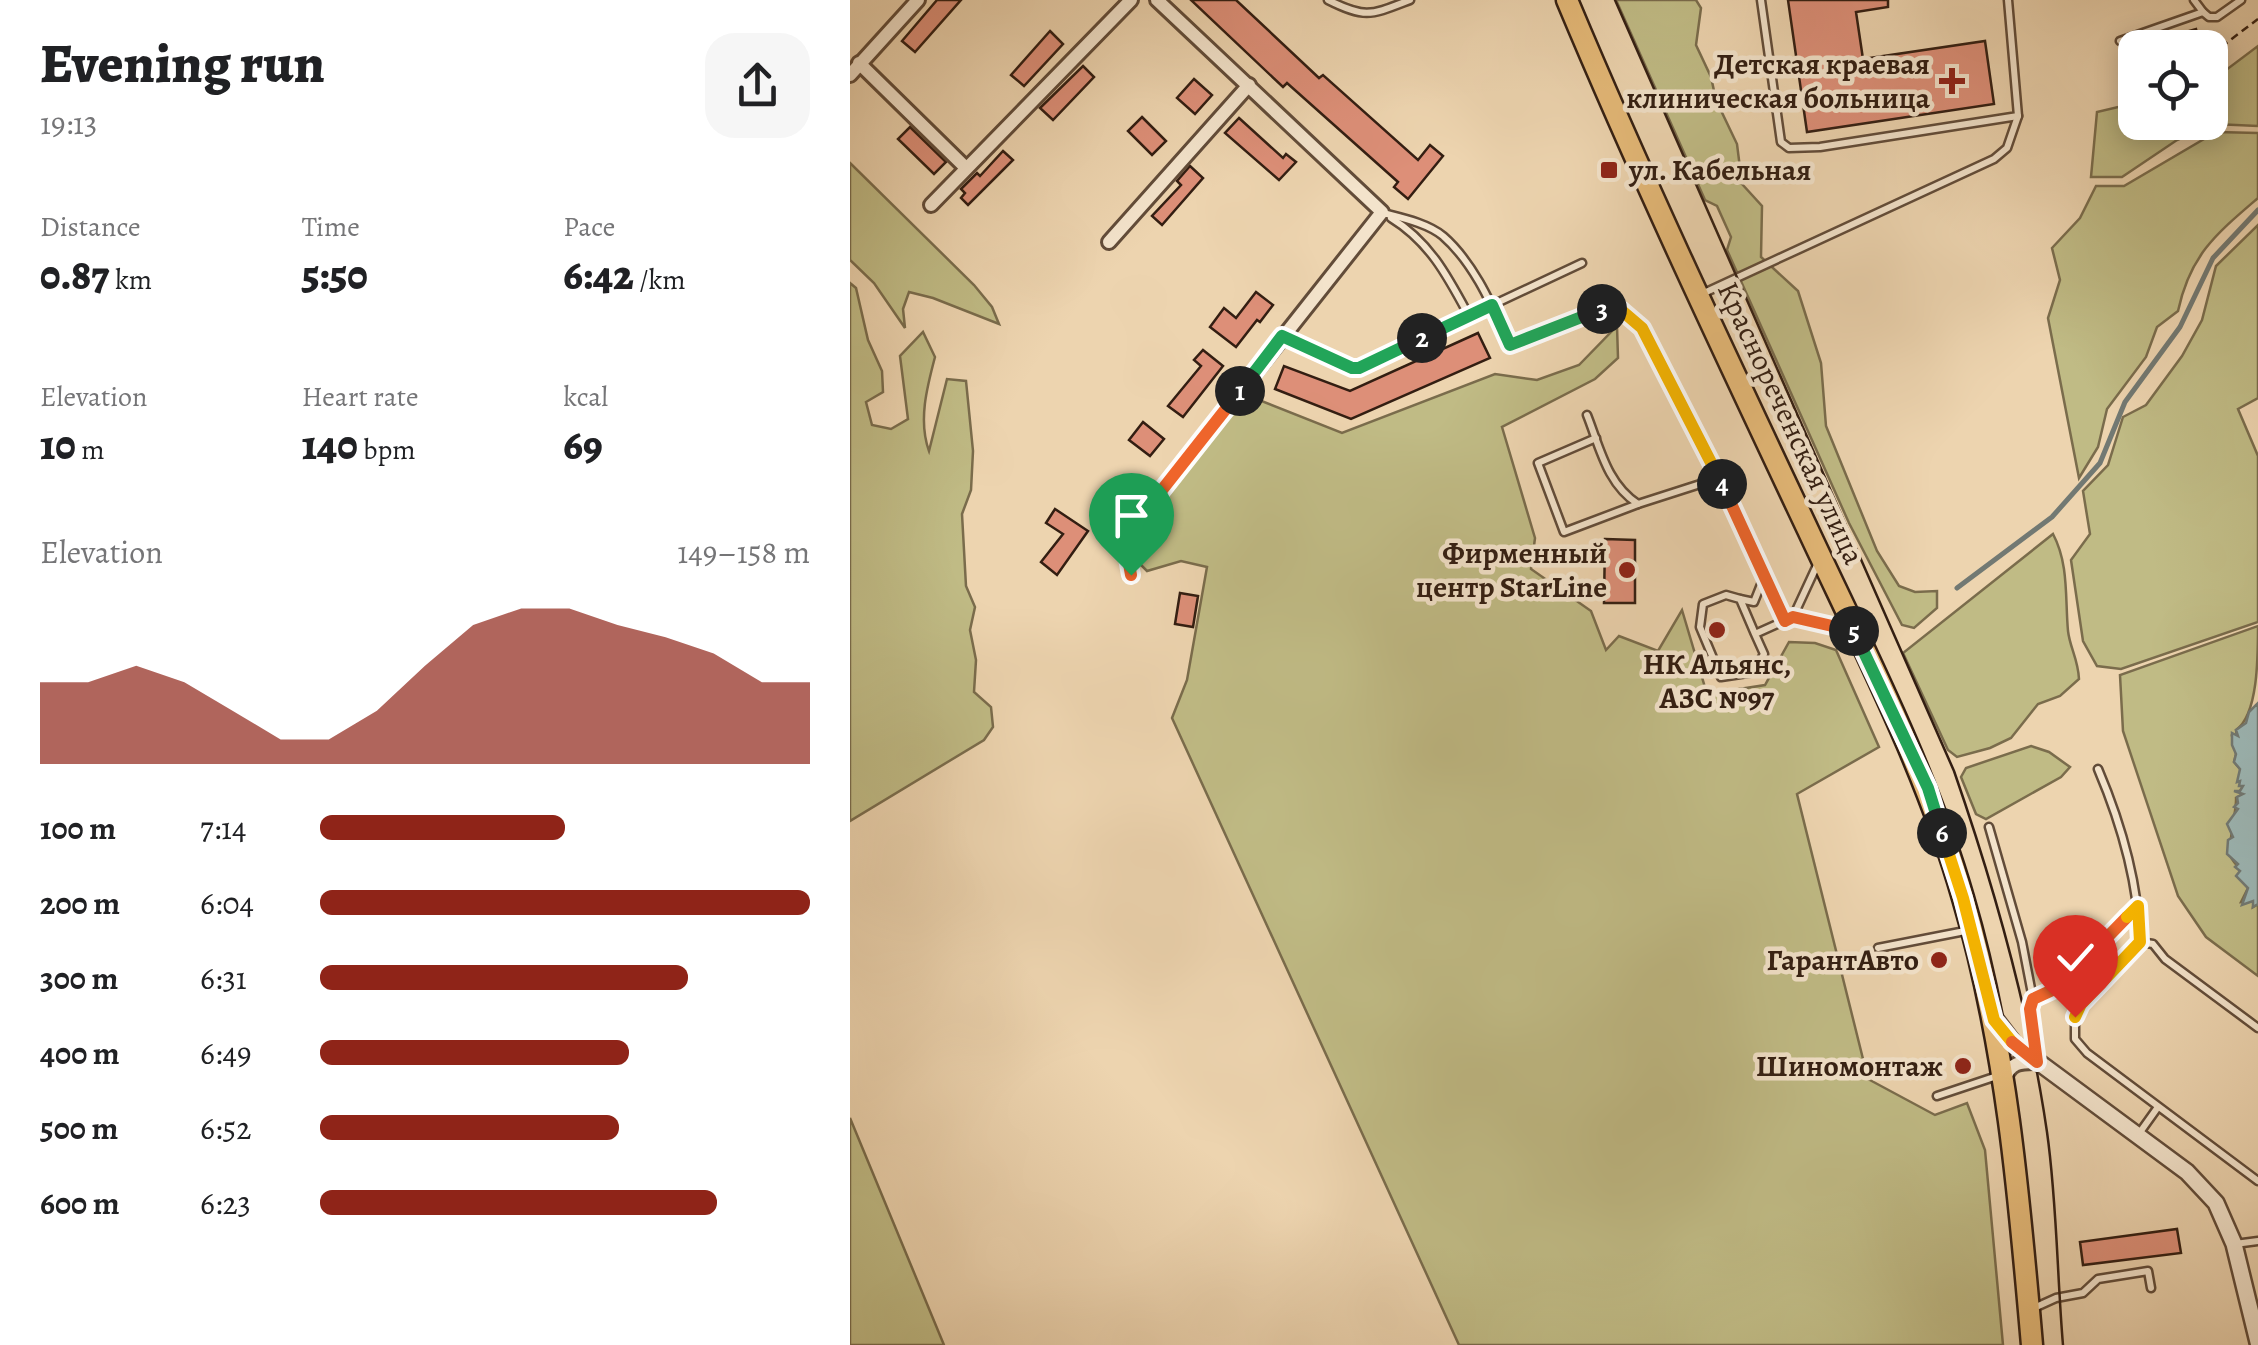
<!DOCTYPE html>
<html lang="en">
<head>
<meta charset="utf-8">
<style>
  :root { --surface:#fff; --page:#f6f6f6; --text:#202124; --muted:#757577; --accent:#8f2418 }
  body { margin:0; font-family:Alegreya,serif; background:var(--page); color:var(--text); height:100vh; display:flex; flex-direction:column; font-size:38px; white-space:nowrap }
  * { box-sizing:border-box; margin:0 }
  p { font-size:32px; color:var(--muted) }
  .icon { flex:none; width:55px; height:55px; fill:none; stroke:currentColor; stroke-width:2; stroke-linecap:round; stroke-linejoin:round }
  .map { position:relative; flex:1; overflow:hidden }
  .sheet { display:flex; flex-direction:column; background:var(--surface); width:850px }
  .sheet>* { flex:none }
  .tools { position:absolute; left:1268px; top:30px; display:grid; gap:20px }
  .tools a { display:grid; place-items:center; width:110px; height:110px; border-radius:20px; background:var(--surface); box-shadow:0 5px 25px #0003; font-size:50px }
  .pin { position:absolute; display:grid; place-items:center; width:85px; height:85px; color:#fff; margin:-102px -42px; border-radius:50% 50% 50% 0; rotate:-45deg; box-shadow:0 0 10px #0007 }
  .pin .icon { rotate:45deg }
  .km { position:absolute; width:50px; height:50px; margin:-25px; border-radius:50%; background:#222; color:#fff; font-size:28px; line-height:50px; text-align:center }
  .round { display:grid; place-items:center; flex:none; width:105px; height:105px; border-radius:30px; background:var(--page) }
  .summary { display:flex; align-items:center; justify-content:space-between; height:170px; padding:0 40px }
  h1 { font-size:55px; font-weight:800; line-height:75px }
  .stats { display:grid; grid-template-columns:repeat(3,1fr); gap:15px; height:170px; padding:10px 40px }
  .stats div { display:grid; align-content:center }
  .stats b { font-size:42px; font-weight:800 }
  .stats small { font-size:28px; font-weight:400 }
  .stats p { font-size:28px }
  .chart { height:280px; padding:20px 40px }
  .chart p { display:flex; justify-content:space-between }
  .chart svg { width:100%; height:180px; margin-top:10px; fill:var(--accent); opacity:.7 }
  ul { padding:0 40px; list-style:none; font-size:32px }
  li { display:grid; grid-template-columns:160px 120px 1fr; align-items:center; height:75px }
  li i { height:25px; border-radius:12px; background:var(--accent) }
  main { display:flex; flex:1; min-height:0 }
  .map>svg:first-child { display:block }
  .green { fill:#c0bb85; stroke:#7a6c4c; stroke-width:2.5 }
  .water { fill:#9cb6b4; stroke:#727973; stroke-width:2.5 }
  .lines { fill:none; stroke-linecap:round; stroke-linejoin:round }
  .stream { stroke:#727973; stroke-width:5 }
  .building { fill:#dd8f78; stroke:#331e12; stroke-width:2.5 }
  .service-casing { stroke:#624c39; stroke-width:11 }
  .minor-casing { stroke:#624c39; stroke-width:18 }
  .tertiary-casing { stroke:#624c39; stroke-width:20 }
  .primary-casing { stroke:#331e12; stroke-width:25 }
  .path { stroke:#331e12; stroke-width:2.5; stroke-dasharray:8 5; stroke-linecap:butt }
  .service { stroke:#f3e3cb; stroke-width:6 }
  .minor { stroke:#f3e3cb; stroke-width:12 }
  .tertiary { stroke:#f3e3cb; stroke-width:15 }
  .primary { stroke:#e6ba78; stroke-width:20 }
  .tram { stroke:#331e12; stroke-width:2.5 }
  .split-1-casing { stroke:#fff; stroke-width:20 }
  .split-2-casing { stroke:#fff; stroke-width:20 }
  .split-3-casing { stroke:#fff; stroke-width:20 }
  .split-4-casing { stroke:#fff; stroke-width:20 }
  .split-5-casing { stroke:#fff; stroke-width:20 }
  .split-6-casing { stroke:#fff; stroke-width:20 }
  .split-7-casing { stroke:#fff; stroke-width:20 }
  .split-8-casing { stroke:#fff; stroke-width:20 }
  .split-9-casing { stroke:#fff; stroke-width:20 }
  .split-1 { stroke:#f0652b; stroke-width:12 }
  .split-2 { stroke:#22a559; stroke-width:12 }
  .split-3 { stroke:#22a559; stroke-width:12 }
  .split-4 { stroke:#f5b400; stroke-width:12 }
  .split-5 { stroke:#f0652b; stroke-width:12 }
  .split-6 { stroke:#22a559; stroke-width:12 }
  .split-7 { stroke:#f5b400; stroke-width:12 }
  .split-8 { stroke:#f0652b; stroke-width:12 }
  .split-9 { stroke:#f5b400; stroke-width:12 }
  .poi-dot { fill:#8f2418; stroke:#f3e3cb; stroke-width:4 }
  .labels { text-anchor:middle; stroke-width:9; stroke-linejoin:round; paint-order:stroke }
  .poi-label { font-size:30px; font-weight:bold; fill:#331e12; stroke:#f3e3cb; text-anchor:end }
  .street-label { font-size:30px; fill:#331e12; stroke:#f3e3cb }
</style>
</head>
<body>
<main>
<section class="sheet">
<div class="summary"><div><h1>Evening run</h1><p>19:13</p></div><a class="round"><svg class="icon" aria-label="share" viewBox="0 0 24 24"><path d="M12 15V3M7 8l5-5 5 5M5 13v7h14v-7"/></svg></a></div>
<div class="stats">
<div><p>Distance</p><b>0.87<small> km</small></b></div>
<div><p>Time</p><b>5:50</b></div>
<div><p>Pace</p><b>6:42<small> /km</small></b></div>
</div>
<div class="stats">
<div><p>Elevation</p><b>10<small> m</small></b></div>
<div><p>Heart rate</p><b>140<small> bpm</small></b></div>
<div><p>kcal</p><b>69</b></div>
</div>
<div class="chart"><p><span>Elevation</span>149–158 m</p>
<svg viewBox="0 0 160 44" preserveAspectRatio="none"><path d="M0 44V24L10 24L20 20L30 24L40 31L50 38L60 38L70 31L80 20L90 10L100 6L110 6L120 10L130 13L140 17L150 24L160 24V44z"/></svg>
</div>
<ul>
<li><b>100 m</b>7:14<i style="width:50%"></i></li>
<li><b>200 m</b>6:04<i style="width:100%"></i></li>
<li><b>300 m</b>6:31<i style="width:75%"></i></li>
<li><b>400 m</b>6:49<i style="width:63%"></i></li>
<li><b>500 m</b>6:52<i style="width:61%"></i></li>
<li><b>600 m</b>6:23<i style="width:81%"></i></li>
</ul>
</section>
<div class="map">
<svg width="1408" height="1345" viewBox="0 0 1408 1345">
  <rect width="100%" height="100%" fill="#edd4af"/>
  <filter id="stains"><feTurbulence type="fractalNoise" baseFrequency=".002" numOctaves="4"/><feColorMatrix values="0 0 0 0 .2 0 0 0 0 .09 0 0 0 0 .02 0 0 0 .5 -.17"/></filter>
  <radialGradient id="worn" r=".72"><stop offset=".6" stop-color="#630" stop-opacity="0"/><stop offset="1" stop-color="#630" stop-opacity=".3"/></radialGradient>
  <g class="green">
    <polygon points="766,0 846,0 851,8 846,45 861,77 866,100 887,144 892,184 912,206 911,257 948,291 971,363 976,426 1027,551 1049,586 1065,592 1087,591 1087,608 1064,628 1052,625 999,523 877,250 881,237 867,206 855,200"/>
    <polygon points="1408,46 1408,126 1364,124 1327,140 1272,177 1241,177 1247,112 1285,103 1285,122 1360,122 1360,82"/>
    <path d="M1366,132L1408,133V198C1366,234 1340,255 1328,311L1307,327L1296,357L1257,409L1248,447L1229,478L1198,318L1210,280L1202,248L1230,218L1246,186H1274Z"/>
    <polygon points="0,163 124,285 142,307 149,324 83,298 59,292 53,309 55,328 24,283 0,260"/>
    <polygon points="1408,225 1408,398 1388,409 1408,456 1408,622 1271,669 1247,666 1233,641 1221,560 1240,534 1233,491 1258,465 1273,417 1296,405 1332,356 1352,320 1366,266"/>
    <path d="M0,283L6,288L18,340L32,371L33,392L16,402L22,425L41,429L58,419L50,356L73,332L85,357C77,387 68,421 79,451L97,379L116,381L123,451L121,490L112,514L116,586L125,607L120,630L126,660L124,692L141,707L143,727L134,740L0,821Z"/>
    <polygon points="767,326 768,358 745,379 652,427 685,538 681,569 741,611 756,650 769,636 808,651 832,610 857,694 915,685 939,642 965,643 986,650 1029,747 947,794 1018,1079 1085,1115 1117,1103 1135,1150 1153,1345 609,1345 322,718 337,680 357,567 331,561 297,571 286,560 284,546 303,509 394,394 492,433 645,374 687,380 729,365"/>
    <path d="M1203,534C1219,564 1215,598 1218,631C1220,648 1228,659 1229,679L1210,696L1188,704L1161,738L1140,748L1107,757L1098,750L1053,653Z"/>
    <path d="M1408,626C1408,657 1408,715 1386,730L1387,737L1382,736L1386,754L1384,762L1390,769L1394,785L1390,791L1395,793L1386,798C1387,812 1377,843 1381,857C1383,862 1388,866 1391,871L1387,876L1398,888L1391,902L1404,901L1403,907L1408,904V976L1356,937L1328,896L1273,731L1270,675Z"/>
    <polygon points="1181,746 1199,752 1220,767 1211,777 1136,819 1126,814 1111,777 1116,768"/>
    <polygon points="0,1118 94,1345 0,1345"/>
  </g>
  <polygon class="water" points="1408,703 1408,904 1403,907 1403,901 1392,905 1398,888 1386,876 1390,871 1385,867 1388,864 1377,854 1378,840 1383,837 1377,824 1388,809 1384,807 1388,803 1387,797 1393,794 1384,791 1390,791 1393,786 1389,786 1390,781 1387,782 1390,769 1384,762 1386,754 1382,745 1382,733 1388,736 1386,730 1396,723 1399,712"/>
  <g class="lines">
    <polyline class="stream" points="1107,588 1202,517 1250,463 1275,402 1330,327 1363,258 1408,210"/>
  </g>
  <g class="building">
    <polygon points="87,0 111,0 65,52 52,41"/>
    <polygon points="341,0 386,0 469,78 473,75 568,160 580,145 593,156 558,199 544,187 548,182 437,83 433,87"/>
    <polygon points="938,0 1038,0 1038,7 1006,12 1013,59 1135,41 1144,104 957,132"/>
    <polygon points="1346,29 1350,44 1339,48 1294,48 1294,44"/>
    <polygon points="200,31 213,44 174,86 161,75"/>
    <polygon points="233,66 244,77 203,120 190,108"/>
    <polygon points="344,79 362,95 345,114 327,98"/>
    <polygon points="292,117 316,141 302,155 278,131"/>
    <polygon points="389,118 433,158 436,154 446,162 429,180 375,133"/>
    <polygon points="60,127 96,162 84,174 48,139"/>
    <polygon points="153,151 163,160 118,205 111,198 115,193 111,189 127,173 130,176"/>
    <polygon points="340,166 353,178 312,225 302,216 331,185 327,181"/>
    <polygon points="406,292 423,305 410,322 407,320 386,347 360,327 374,308 386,318"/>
    <polygon points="628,333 640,358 501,419 425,389 434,366 500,391"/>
    <polygon points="353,350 373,366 333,417 318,406 351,366 344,360"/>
    <polygon points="293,422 314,439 300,456 279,440"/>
    <polygon points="205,509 238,531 207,575 191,562 213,534 196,523"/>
    <polygon points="755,539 785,540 785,603 754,603"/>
    <polygon points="330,593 348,596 343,627 325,624"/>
    <polygon points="1327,1229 1331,1253 1233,1265 1230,1242"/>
  </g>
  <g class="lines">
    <g class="service-casing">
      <g id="service">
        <path d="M478,0C516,19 521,15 560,0"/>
        <polyline points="911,0 931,142 939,148 970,147 1168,116 1158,0"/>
        <polyline points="1344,0 1353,12"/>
        <polyline points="1270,41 1353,12 1359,17 1367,17 1391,0"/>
        <path d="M533,213C552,218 577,223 593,236C625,264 643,308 660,345L756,308L771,310L792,329L869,478L935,621"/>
        <polyline points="854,293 1144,159 1157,148 1168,116"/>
        <polyline points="619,316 732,263"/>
        <path d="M432,336L502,367H509L619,316C598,277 580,242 541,218"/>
        <path d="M737,415C750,448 757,484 788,504L869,478"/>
        <polyline points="746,438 688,463 714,532 788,504"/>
        <polyline points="890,599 904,602 914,577"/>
        <polyline points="943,617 1000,630"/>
        <polyline points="905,634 914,654 904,672 871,677 850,627 853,604 876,595 890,599 905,634 943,617 968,563"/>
        <path d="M1248,769C1271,823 1288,883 1290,942"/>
        <polyline points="1139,827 1172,942 1183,999 1179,1009 1186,1056"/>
        <polyline points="1028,948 1115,931"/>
        <polyline points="1183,999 1209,987 1289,906"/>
        <polyline points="1408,1028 1315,959 1303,944 1290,942 1231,1004 1225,1017 1225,1039 1237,1053 1408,1181"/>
        <polyline points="1087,1096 1147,1076"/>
        <polyline points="1288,1135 1308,1107"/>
        <polyline points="1385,1244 1408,1241"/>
        <polyline points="1184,1308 1206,1298 1233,1293 1248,1279 1298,1271 1301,1288"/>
      </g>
    </g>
    <g class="minor-casing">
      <g id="minor">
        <polyline points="9,63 116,168"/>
        <polyline points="0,75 68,0"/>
        <polyline points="81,205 281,0"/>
        <polyline points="259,242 399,85"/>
        <polyline points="281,575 276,547 297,509 532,212 307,0"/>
        <path d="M1154,1080C1160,1062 1170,1062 1187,1062"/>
      </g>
    </g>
    <g class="tertiary-casing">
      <polyline id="tertiary" points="1145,1019 1164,1044 1337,1172 1366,1203 1384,1244 1408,1342"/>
    </g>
    <g class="primary-casing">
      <path id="primary" d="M717,0C792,179 875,354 958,530C1014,650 1076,769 1113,898C1156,1044 1169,1194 1182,1345"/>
    </g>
    <polyline class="path" points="1371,47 1408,19"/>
    <use href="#service" class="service"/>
    <use href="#minor" class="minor"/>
    <use href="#tertiary" class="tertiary"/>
    <use href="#primary" class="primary"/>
    <path class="tram" d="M765,0L1104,771C1145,889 1179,1008 1197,1132C1207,1202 1207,1275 1213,1345"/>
  </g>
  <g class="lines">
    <g class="split-1-casing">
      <polyline id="split-1" points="281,575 276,547 297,509 390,391"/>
    </g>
    <g class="split-2-casing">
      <polyline id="split-2" points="390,391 432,336 502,368 509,368 572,338"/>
    </g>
    <g class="split-3-casing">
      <polyline id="split-3" points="572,338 642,305 660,345 752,309"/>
    </g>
    <g class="split-4-casing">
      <polyline id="split-4" points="752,309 771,310 792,328 872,484"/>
    </g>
    <g class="split-5-casing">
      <polyline id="split-5" points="872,484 935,621 943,617 1004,631"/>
    </g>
    <g class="split-6-casing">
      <polyline id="split-6" points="1004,631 1078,788 1092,833"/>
    </g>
    <g class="split-7-casing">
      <polyline id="split-7" points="1092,833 1113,898 1144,1020 1162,1042"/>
    </g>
    <g class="split-8-casing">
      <polyline id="split-8" points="1162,1042 1187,1062 1180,1009 1183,999 1209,987 1277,917"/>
    </g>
    <g class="split-9-casing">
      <polyline id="split-9" points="1225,1017 1231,1004 1290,942 1288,906 1277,917"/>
    </g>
    <use href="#split-1" class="split-1"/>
    <use href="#split-2" class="split-2"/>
    <use href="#split-3" class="split-3"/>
    <use href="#split-4" class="split-4"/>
    <use href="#split-5" class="split-5"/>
    <use href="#split-6" class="split-6"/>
    <use href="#split-7" class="split-7"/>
    <use href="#split-8" class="split-8"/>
    <use href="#split-9" class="split-9"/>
  </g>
  <g class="poi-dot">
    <path d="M1097 66h10v10h10v10h-10v10h-10v-10h-10v-10h10z"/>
    <rect x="749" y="160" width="20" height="20" rx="5"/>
    <circle cx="777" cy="570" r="10"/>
    <circle cx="867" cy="630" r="10"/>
    <circle cx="1089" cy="960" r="10"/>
    <circle cx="1113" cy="1066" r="10"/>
  </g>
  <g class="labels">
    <g class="poi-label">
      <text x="1080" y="74">Детская краевая<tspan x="1080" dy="34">клиническая больница</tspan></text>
      <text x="779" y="180" text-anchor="start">ул. Кабельная</text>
      <text x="757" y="563">Фирменный<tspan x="757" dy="34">центр StarLine</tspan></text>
      <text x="867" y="674" text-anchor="middle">НК Альянс,<tspan x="867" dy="34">АЗС №97</tspan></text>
      <text x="1069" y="970">ГарантАвто</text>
      <text x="1093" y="1076">Шиномонтаж</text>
    </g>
    <g class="street-label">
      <text transform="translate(941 423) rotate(65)" y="10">Краснореченская улица</text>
    </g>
  </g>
  <rect width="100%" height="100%" filter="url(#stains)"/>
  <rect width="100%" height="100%" fill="url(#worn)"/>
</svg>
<div class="tools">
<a><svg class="icon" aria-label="locate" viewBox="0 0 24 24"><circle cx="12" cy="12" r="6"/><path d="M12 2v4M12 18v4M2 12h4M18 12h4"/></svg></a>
</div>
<div class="pin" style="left:281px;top:575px;background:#1e9e55"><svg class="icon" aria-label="arrive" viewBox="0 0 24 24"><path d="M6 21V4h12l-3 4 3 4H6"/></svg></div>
<div class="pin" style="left:1225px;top:1017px;background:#d93025"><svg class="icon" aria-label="check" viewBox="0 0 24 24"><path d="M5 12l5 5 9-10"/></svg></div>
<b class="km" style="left:390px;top:391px">1</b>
<b class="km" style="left:572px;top:338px">2</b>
<b class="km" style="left:752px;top:309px">3</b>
<b class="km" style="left:872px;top:484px">4</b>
<b class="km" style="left:1004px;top:631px">5</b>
<b class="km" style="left:1092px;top:833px">6</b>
</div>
</main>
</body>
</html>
